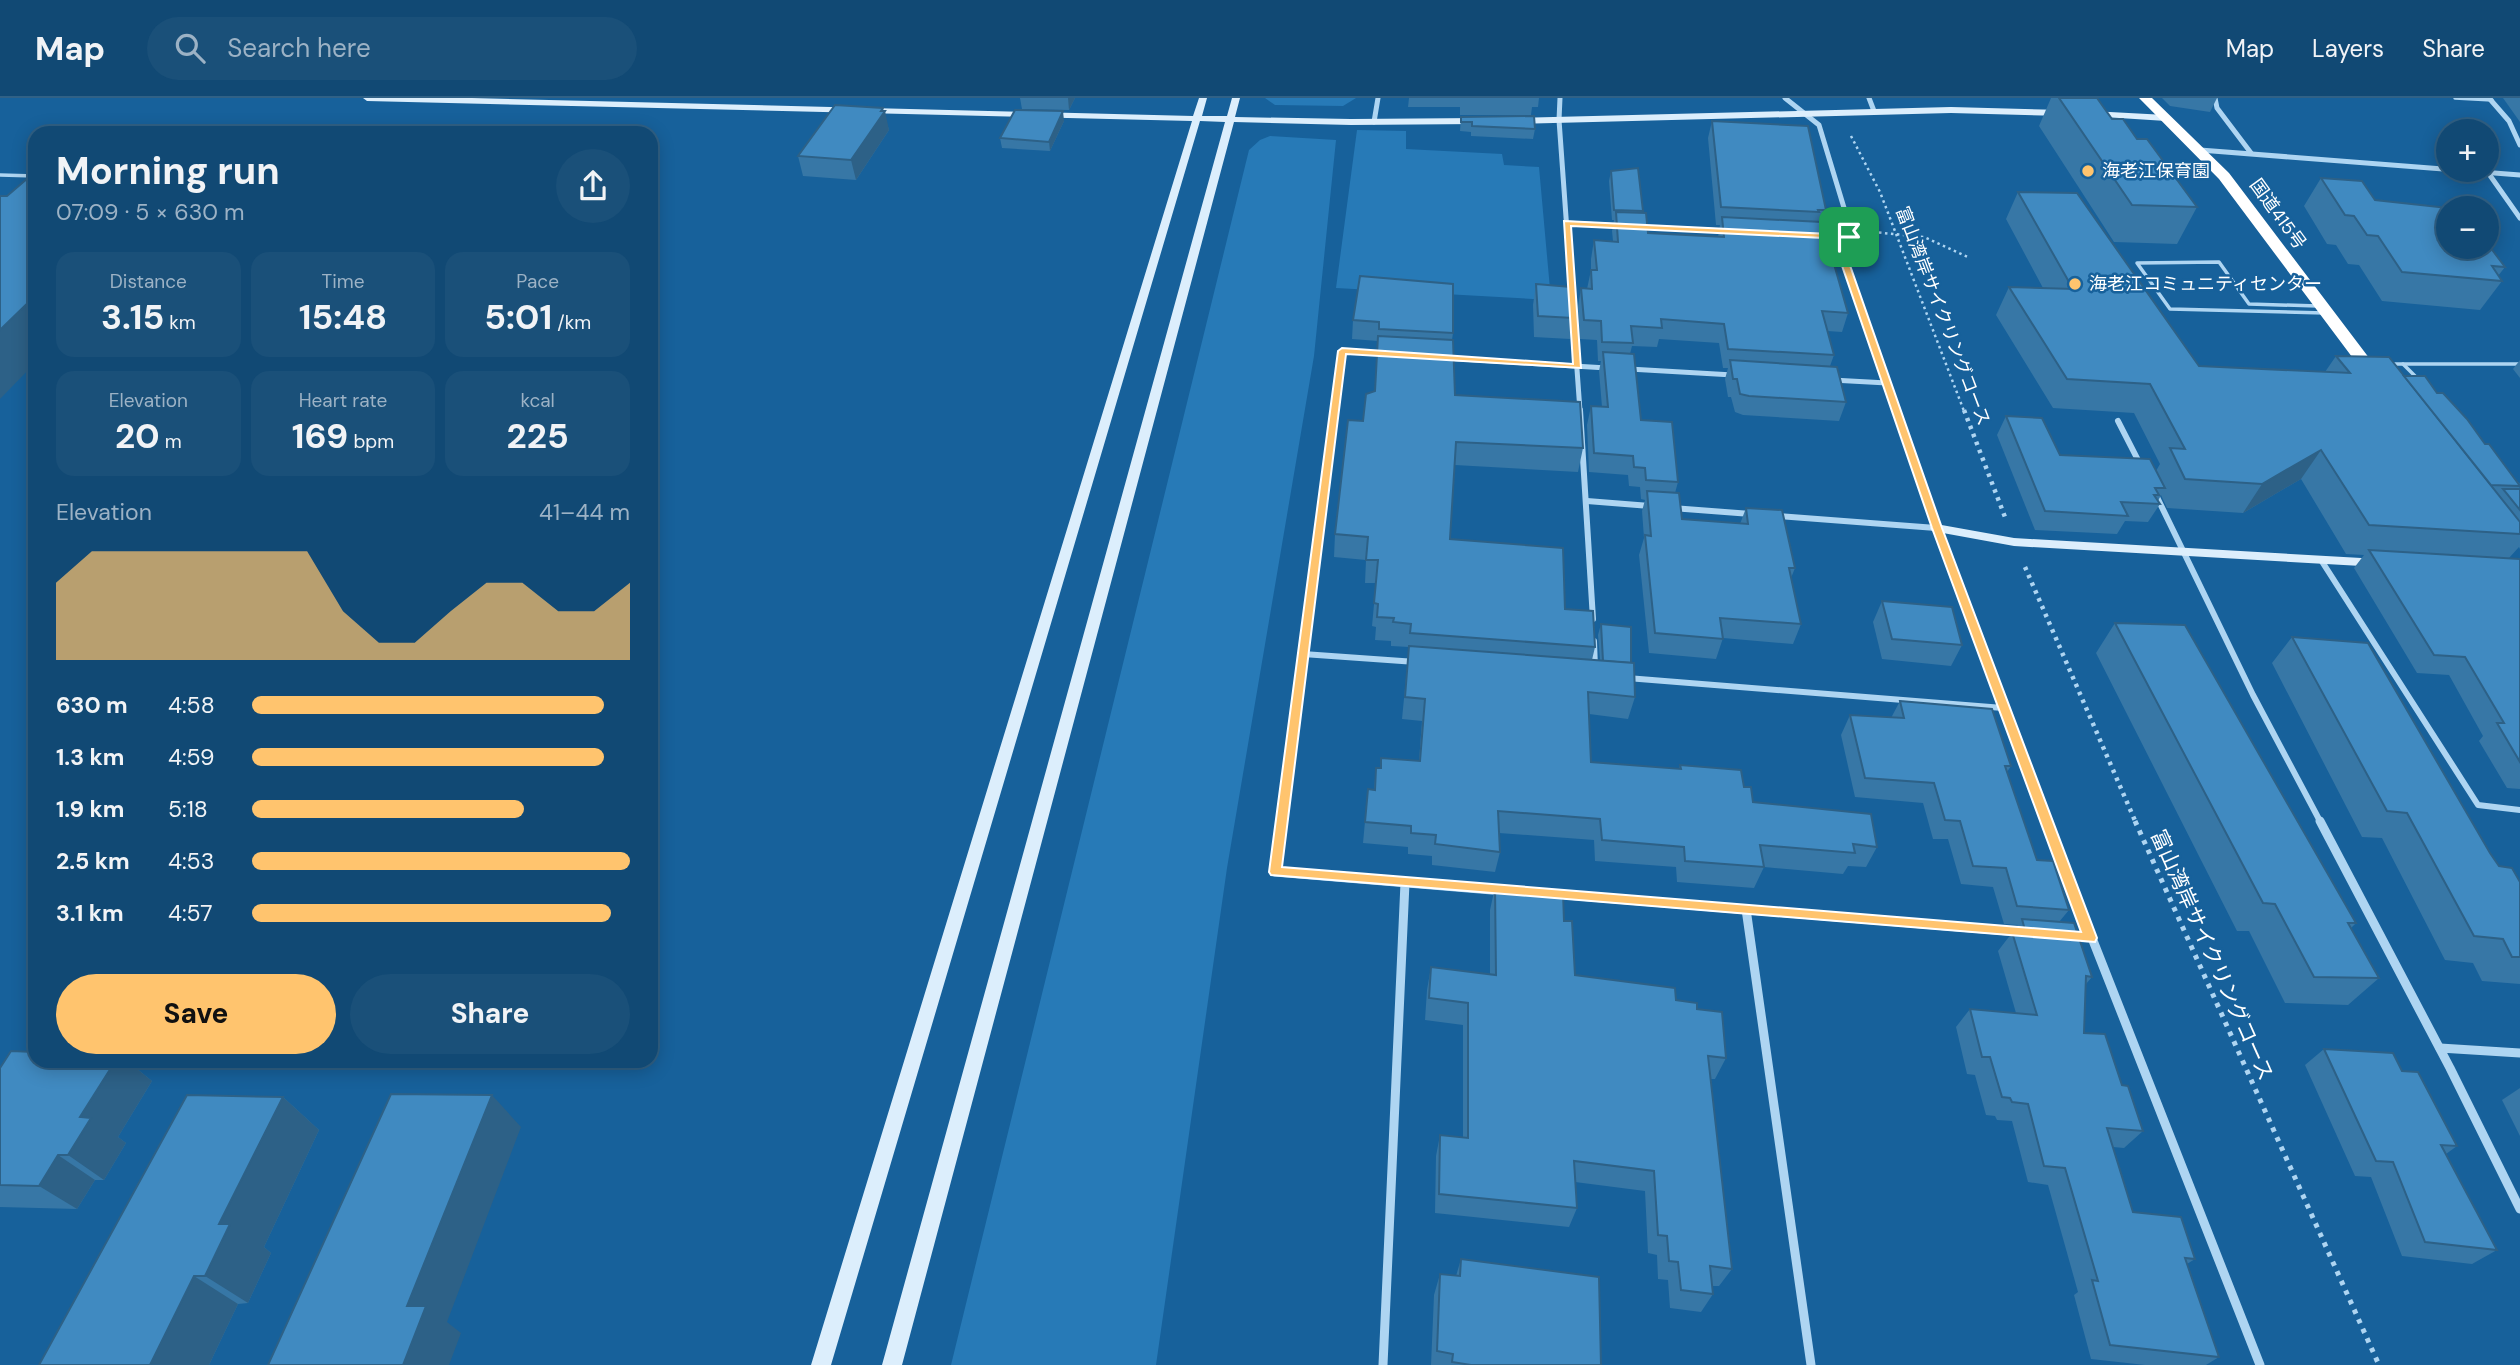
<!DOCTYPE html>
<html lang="en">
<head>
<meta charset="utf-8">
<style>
  :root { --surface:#114974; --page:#1a5079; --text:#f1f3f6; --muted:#9cb2c5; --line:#306186; --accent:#ffc46e }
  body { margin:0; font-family:"DM Sans","Noto Sans JP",sans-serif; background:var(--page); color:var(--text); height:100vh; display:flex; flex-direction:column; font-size:26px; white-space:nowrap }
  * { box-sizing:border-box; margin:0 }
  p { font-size:23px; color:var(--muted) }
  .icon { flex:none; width:38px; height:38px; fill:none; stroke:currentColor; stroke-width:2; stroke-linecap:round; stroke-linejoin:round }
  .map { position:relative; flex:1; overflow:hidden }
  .side { position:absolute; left:28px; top:28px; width:630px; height:942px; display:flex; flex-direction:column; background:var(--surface); border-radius:21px; box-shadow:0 4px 18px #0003,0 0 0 2px var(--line) }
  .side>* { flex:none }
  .fabs { position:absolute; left:2436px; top:21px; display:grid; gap:14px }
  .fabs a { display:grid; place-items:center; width:63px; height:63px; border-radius:50%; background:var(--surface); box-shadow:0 4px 18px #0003,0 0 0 2px var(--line); font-size:35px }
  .pin { position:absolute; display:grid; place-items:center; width:60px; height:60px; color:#fff; margin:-30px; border-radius:14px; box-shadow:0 4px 10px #0006 }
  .round { display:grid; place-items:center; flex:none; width:74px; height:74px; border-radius:37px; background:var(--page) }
  .overview { display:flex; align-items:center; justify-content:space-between; height:119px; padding:0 28px }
  h1 { font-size:38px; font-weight:700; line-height:52px }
  .stats { display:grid; grid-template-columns:repeat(3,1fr); gap:10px; height:119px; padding:7px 28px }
  .stats div { display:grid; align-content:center; border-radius:18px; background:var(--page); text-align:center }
  .stats b { font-size:35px; font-weight:700 }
  .stats small { font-size:19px; font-weight:400 }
  .stats p { font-size:19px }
  .chart { height:196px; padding:14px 28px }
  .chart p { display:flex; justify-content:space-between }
  .chart svg { width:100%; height:126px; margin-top:7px; fill:var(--accent); opacity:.7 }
  .action { display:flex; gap:14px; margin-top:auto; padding:14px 28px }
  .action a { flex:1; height:80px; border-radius:42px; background:var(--accent); color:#111; font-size:28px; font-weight:700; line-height:80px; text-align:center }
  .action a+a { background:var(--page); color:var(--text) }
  ul { padding:0 28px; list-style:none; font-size:23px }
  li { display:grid; grid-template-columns:112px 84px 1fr; align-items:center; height:52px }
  li i { height:18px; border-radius:9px; background:var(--accent) }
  header { display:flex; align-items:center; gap:42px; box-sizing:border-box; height:98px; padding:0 35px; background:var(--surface); border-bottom:2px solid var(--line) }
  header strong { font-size:33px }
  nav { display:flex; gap:38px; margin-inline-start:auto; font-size:24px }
  .search { width:490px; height:63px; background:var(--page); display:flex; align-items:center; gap:18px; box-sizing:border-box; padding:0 24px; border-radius:38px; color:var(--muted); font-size:26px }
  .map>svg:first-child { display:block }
  .green { fill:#277ab7 }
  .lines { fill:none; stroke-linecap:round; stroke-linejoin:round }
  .path-far2 { stroke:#aed5f2; stroke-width:2.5; stroke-dasharray:2.5 3.5; stroke-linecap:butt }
  .path-far1 { stroke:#aed5f2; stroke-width:4.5; stroke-dasharray:3.5 5; stroke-linecap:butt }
  .path { stroke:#aed5f2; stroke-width:5; stroke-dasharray:4.5 6; stroke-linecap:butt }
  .lane { stroke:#aed5f2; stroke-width:3.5 }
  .street-far2 { stroke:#aed5f2; stroke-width:5 }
  .street-far1 { stroke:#aed5f2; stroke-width:6 }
  .street { stroke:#aed5f2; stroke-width:9 }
  .secondary { fill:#dceefc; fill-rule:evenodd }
  .highway { fill:#fff; fill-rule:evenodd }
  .wall { fill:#3777a6 }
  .shaded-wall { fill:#2d6187 }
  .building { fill:#408ac1; stroke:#2d6187; stroke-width:2 }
  .route { fill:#ffc46e; stroke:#fff; stroke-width:2; fill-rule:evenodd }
  .poi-dot { fill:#ffc46e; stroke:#17619b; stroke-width:2.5 }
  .labels { text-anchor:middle; stroke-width:5; stroke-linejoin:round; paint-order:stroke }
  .far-poi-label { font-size:18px; fill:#fff; stroke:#17619b; text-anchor:start }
  .far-street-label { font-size:18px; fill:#fff; stroke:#17619b }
  .street-label { font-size:21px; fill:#fff; stroke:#17619b }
</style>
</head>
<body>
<header>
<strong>Map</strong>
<div class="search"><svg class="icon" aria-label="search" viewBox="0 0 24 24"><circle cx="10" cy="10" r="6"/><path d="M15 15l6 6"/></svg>Search here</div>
<nav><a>Map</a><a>Layers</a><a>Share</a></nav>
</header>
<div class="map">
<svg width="2520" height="1267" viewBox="0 0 2520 1267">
  <rect width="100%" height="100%" fill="#17619b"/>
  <g class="green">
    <polygon points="1265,0 1356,0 1343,8 1275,7"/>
    <polygon points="1357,32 1406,33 1406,51 1502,56 1504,67 1539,69 1551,202 1336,190"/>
    <polygon points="1270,38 1336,42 1314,258 1227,770 1156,1267 951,1267 1249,52 1260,42"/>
  </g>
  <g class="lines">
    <g class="path-far2">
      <polyline points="1851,38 1880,94 1964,313"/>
      <polyline points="1873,134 1924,139 1970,160"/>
    </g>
    <g class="path-far1">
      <polyline points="1964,312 2005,419"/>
      <polyline points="2025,469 2136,725"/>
    </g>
    <polyline class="path" points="2135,723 2379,1267"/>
    <g class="lane">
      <polyline points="2455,0 2492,2"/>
      <polyline points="0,77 35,78"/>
      <polyline points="2318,208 2249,206 2219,164 2137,165 2170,211 2325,215"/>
      <polyline points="2390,266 2520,266"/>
      <polyline points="2403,266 2418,281"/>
    </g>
    <g class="street-far2">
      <polyline points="1560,0 1559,22 1580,313"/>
      <polyline points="1785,0 1819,27 1851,133 1842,156 1896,313"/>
      <polyline points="1869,0 1874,13"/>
      <polyline points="2215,0 2217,10 2251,55"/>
      <polyline points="2489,0 2509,23 2520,47"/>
      <polyline points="1374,24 1378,0"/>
      <polyline points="2200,52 2520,77"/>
      <polyline points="2489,76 2520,120"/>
      <polyline points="1567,125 1621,128"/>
      <polyline points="1640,129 1726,133"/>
      <polyline points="1818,137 1849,139"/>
      <polyline points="1444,260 1607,270"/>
      <polyline points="1629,271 1733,277"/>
      <polyline points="1832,282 1887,285"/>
      <polyline points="1334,313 1342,253 1387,256"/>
    </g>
    <g class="street-far1">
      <polyline points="1580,312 1593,521"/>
      <polyline points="1895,312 1936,430 2047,725"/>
      <polyline points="2118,323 2140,366"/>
      <polyline points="2155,395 2253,597 2321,725"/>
      <polyline points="1587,403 1650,408"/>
      <polyline points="1672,410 1751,416"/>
      <polyline points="1777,418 1936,430"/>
      <polyline points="2321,462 2478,707 2520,712"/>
      <polyline points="1594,543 1595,570"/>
      <polyline points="1303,556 1416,564"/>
      <polyline points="1627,580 2003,610"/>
      <polyline points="1281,725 1334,312"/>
    </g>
    <g class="street">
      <polyline points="1282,723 1275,774 1504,793"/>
      <polyline points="2046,723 2260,1267"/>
      <polyline points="2320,723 2450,970 2520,1111"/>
      <polyline points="1554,796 2020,834"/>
      <polyline points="1746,811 1811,1267"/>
      <polyline points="2071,839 2090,840"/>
      <polyline points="2440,950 2520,955"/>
      <polyline points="1383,1267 1405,785"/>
    </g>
    <g class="secondary">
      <polygon points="363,0 472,0 1193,18 1199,0 1207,0 1202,18 1227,18 1232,0 1240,0 1235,19 1351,21 1479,20 1483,23 1479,26 1351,27 1234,24 902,1267 882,1267 1225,24 1200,23 831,1267 811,1267 1192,23 367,3"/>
      <polygon points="1951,9 2064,12 2068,15 2064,18 1951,15 1517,26 1513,23 1517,20"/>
      <polygon points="2091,13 2166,17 2170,20 2166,23 2088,18 2088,14"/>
      <polygon points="1936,426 2014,440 2379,461 2385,465 2379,469 2014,448 1932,433 1930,430 1932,427"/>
    </g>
    <polygon class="highway" points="2139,0 2152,0 2229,75 2382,277 2384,280 2382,283 2370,283 2219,81"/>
  </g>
  <g class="wall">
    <polygon points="1020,0 1075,0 1069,12 1022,11"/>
    <polygon points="1409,0 1539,0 1538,9 1532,9 1531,17 1460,17 1460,9 1408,9"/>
    <polygon points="2051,0 2097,0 2112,21 2137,41 2197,109 2177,146 2114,144 2039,28"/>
    <polygon points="2162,0 2217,0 2210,14 2170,8"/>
    <polygon points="2503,0 2520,0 2520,24"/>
    <polygon points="883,13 889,32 856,82 803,78 798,58"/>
    <polygon points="1461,19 1535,31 1533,41 1471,38 1471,34 1460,33"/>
    <polygon points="1064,23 1050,53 1002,50 1000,40"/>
    <polygon points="1712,23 1826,112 1822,124 1848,215 1842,234 1827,233 1834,257 1830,268 1846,304 1839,323 1743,317 1735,314 1731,299 1728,299 1725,281 1728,270 1723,270 1719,245 1659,241 1657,249 1632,248 1630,256 1641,322 1678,384 1675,395 1682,421 1740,426 1746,410 1795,470 1791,480 1801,526 1793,546 1723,540 1716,561 1649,555 1639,457 1644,440 1642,413 1645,402 1641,401 1640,389 1629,388 1628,377 1589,374 1587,327 1591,308 1602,309 1599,273 1601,263 1598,263 1597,242 1580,241 1578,209 1581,190 1587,191 1591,172 1591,161 1594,142 1613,143 1612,133 1614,122 1612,122 1609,83 1611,73 1643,113 1648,135 1718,139 1720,127 1716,127 1708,40"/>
    <polygon points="2321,80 2375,102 2505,169 2498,178 2502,183 2480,212 2382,203 2359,167 2348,166 2336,147 2327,146 2304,108"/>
    <polygon points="2018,94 2199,268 2325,274 2336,258 2404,278 2437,295 2520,386 2520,389 2518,391 2520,391 2520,451 2519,449 2509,460 2520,461 2520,691 2507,690 2479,643 2483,638 2449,577 2417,575 2354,470 2364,457 2346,456 2301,381 2243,415 2167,410 2161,397 2158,403 2160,406 2148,424 2125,423 2117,436 2035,432 1997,337 2006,318 2060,357 2156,373 2160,366 2134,315 2053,310 1996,217 2009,189 2043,190 2006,121"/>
    <polygon points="1360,178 1453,235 1452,242 1455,297 1583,350 1578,374 1455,367 1450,441 1565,511 1595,549 1592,562 1600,562 1598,537 1601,526 1631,565 1635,599 1628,621 1589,616 1591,664 1679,671 1680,667 1744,689 1753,704 1877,749 1866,769 1848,768 1843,776 1764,769 1754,790 1677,784 1676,769 1595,763 1594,742 1499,735 1500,754 1495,774 1432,767 1432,758 1408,756 1408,749 1363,745 1368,691 1374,691 1376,670 1380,670 1381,660 1419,663 1422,623 1402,621 1409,549 1391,548 1391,543 1375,542 1376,529 1372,528 1376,485 1365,485 1366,462 1334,459 1335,436 1363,323 1375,293 1378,243 1352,241 1353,222"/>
    <polygon points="1536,186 1573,220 1570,241 1534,239 1533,207"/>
    <polygon points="2520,262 2520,280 2513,271"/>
    <polygon points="1882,503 1962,547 1951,568 1882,561 1873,524"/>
    <polygon points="2115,525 2356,825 2351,830 2379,880 2348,907 2285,905 2249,833 2237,833 2096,555"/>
    <polygon points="2292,539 2490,755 2499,768 2520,784 2520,886 2482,883 2473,865 2445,862 2382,740 2362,739 2272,565"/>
    <polygon points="1900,603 2011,668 2007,674 2037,762 2069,812 2059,824 2092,879 2086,886 2084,935 2122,987 2143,1033 2124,1050 2113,1049 2133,1114 2195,1161 2187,1166 2219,1259 2206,1267 2145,1267 2091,1261 2074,1197 2078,1194 2048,1087 2028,1084 2012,1023 1997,1022 1995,1018 1986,1017 1975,977 1967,976 1956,929 1970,911 2016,915 1998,853 2018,827 2004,826 1993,789 1961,786 1948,741 1933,741 1923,705 1855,699 1841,637 1850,617 1891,620"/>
    <polygon points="1495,789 1564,823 1575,877 1676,902 1697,911 1726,960 1715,981 1710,981 1732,1171 1719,1188 1712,1188 1713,1196 1701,1214 1670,1210 1668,1182 1658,1181 1657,1157 1648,1155 1645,1093 1575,1084 1577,1110 1569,1129 1435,1115 1436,1058 1440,1037 1463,1040 1463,927 1425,922 1427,892 1431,869 1490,876 1490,812"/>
    <polygon points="2324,951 2402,973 2457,1048 2446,1056 2497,1152 2472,1166 2402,1158 2371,1079 2355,1078 2305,967"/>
    <polygon points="35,962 126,962 152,983 118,1039 126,1045 104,1082 95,1082 77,1111 0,1109 0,970"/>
    <polygon points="2520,990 2520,1038 2502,1002"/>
    <polygon points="283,999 319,1032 264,1149 271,1155 248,1205 238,1206 209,1267 39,1267"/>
    <polygon points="1461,1161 1601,1267 1431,1267 1434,1197 1440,1176 1456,1178"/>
  </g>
  <g class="shaded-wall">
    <polygon points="1068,0 1075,0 1069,12"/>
    <polygon points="883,10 884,15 885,13 889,32 856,82 851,62"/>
    <polygon points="1063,13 1064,23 1050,53 1049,44"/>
    <polygon points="35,198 35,265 0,301 0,232"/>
    <polygon points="2321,352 2301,381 2243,415 2262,386"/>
    <polygon points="116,962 126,962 152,983 118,1039 126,1045 104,1082 68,1057 80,1019"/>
    <polygon points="492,997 521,1029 447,1224 461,1235 449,1267 403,1267 407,1208"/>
    <polygon points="283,999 319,1032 264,1149 271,1155 248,1205 205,1178 219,1126"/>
    <polygon points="58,1057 95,1082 77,1111 39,1088"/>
    <polygon points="194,1178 238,1206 209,1267 150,1267"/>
  </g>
  <g class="building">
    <polygon points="2059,0 2097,0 2112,21 2123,21 2137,41 2147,41 2197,109 2132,107"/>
    <polygon points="835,7 883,10 881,13 885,13 851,62 798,58"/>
    <polygon points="1015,12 1063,13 1049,44 1000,40"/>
    <polygon points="1534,18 1535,31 1472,28 1472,24 1461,24 1461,19"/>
    <polygon points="1712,23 1808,28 1826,112 1818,112 1819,114 1721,109"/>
    <polygon points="1638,70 1643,113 1614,112 1611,73"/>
    <polygon points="35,74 35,198 0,232 0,98 7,98"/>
    <polygon points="2321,80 2362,83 2375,102 2448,110 2448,149 2487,149 2487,145 2505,169 2492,168 2502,183 2402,174 2378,138 2367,137 2354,118 2345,117"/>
    <polygon points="2018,94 2077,95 2199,268 2350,275 2336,258 2389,259 2520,424 2520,436 2369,427 2321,352 2262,386 2185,381 2170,350 2185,351 2150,286 2067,281 2009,189 2073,191"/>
    <polygon points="1616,114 1646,115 1648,135 1724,139 1722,119 1822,124 1848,215 1822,213 1834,257 1728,251 1724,226 1661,221 1662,230 1631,228 1633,245 1602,244 1601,223 1584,222 1581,190 1592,191 1591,172 1597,172 1594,142 1618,144"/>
    <polygon points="1360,178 1453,186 1453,235 1379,231 1379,224 1353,222"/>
    <polygon points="1536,186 1571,189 1573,220 1538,218"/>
    <polygon points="1378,238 1453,242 1455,297 1580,304 1583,350 1456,344 1450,441 1563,450 1565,511 1593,513 1595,549 1410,535 1411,526 1393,524 1394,520 1377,519 1378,506 1374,505 1378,462 1366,462 1368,439 1335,436 1348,322 1363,323 1366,296 1375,293"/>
    <polygon points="1603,254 1634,256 1641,322 1672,324 1678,384 1646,382 1645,370 1634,369 1633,358 1594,355 1591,308 1608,309"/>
    <polygon points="1730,262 1837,269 1846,304 1749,298 1740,296 1737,281 1733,281"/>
    <polygon points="2404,278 2425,278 2437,295 2443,295 2467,321 2485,346 2489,346 2520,388 2491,387"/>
    <polygon points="2006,318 2042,320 2060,357 2150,361 2165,390 2155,390 2159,397 2154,397 2160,406 2121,404 2128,418 2045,413"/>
    <polygon points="2503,391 2520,391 2520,412"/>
    <polygon points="1647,393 1679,395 1682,421 1748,426 1746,410 1782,412 1795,470 1789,470 1801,526 1720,520 1723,541 1655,535 1645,437 1651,438"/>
    <polygon points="2369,452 2520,461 2520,664 2497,625 2504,625 2465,559 2434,557"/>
    <polygon points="1882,503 1952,509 1962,547 1892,541"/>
    <polygon points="2115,525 2185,527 2356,825 2348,825 2379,880 2314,879 2275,806 2263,805"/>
    <polygon points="1601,526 1631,529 1631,565 1603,563"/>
    <polygon points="2292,539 2368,545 2490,755 2499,768 2512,770 2520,784 2520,859 2512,859 2503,841 2474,838 2407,715 2387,713"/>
    <polygon points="1409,548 1634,565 1635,599 1588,594 1591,664 1681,671 1680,667 1741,672 1744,689 1751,689 1753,704 1871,716 1877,749 1853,746 1855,755 1760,747 1764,769 1685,763 1684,749 1602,742 1600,721 1498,713 1500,754 1435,746 1436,737 1411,735 1411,728 1365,724 1368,691 1375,692 1376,670 1381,670 1381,660 1420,663 1425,601 1405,599"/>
    <polygon points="1900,603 1992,611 2011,668 2005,668 2037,762 2053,763 2069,812 2017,808 2006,770 1973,768 1960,723 1945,722 1934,685 1865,680 1850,617 1904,620"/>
    <polygon points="1495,789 1563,795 1564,823 1572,823 1575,877 1675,890 1676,902 1697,905 1697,911 1722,914 1726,960 1708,958 1732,1171 1710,1168 1713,1196 1681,1192 1678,1164 1669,1163 1667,1138 1658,1137 1654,1073 1574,1063 1577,1110 1439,1096 1440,1037 1468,1040 1468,905 1429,900 1431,869 1496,877"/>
    <polygon points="2022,821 2074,825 2092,879 2086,878 2084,935 2105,936 2122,987 2128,988 2143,1033 2107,1030 2133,1114 2181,1119 2195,1161 2185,1160 2219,1259 2110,1247 2092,1182 2098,1183 2065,1070 2044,1068 2028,1006 2012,1004 2010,1000 2002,999 1990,959 1982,959 1970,911 2037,917 2012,834 2026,836"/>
    <polygon points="2324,951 2393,955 2402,973 2418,974 2457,1048 2441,1047 2497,1152 2425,1144 2393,1064 2376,1063"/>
    <polygon points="11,953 35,954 35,962 116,962 80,1019 91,1020 68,1057 58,1057 39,1088 0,1087 0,970"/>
    <polygon points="391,996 492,997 407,1208 426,1208 403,1267 268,1267"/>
    <polygon points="187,997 283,999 219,1126 230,1126 205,1178 194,1178 150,1267 39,1267"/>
    <polygon points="1461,1161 1599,1179 1601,1267 1471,1267 1452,1264 1453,1256 1437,1253 1440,1176 1460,1178"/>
  </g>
  <path class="route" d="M1564,123L1851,137L1846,156L1942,430L2097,840L2095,844L1271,777L1269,774L1338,253L1342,250L1573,266ZM1571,128L1844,141L1838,156L1932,430L2081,834L1282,769L1346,256L1581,270Z"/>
  <g class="poi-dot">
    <circle cx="2088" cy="73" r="7"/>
    <circle cx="2075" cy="186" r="7"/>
  </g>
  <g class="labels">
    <g class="far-poi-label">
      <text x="2102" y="79">海老江保育園</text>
      <text x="2089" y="192">海老江コミュニティセンター</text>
    </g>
    <g class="far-street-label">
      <text transform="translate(2278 116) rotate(54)" y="6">国道415号</text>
      <text transform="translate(1943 218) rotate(69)" y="6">富山湾岸サイクリングコース</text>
    </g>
    <g class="street-label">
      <text transform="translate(2212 857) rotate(66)" y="7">富山湾岸サイクリングコース</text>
    </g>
  </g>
</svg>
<div class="fabs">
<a>+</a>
<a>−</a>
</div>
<div class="pin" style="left:1849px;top:139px;background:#1e9e55"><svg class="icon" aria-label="arrive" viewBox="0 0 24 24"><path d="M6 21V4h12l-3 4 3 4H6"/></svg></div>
<section class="side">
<div class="overview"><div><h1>Morning run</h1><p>07:09 · 5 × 630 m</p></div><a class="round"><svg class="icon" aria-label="share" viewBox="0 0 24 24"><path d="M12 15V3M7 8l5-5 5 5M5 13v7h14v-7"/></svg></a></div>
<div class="stats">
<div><p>Distance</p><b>3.15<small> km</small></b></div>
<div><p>Time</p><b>15:48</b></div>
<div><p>Pace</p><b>5:01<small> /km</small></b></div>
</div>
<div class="stats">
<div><p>Elevation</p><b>20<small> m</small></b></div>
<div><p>Heart rate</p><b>169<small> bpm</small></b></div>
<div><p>kcal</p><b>225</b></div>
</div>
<div class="chart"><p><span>Elevation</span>41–44 m</p>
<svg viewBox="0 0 160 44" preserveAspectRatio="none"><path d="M0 44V17L10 6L20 6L30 6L40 6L50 6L60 6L70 6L80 27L90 38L100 38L110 27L120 17L130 17L140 27L150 27L160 17V44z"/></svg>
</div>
<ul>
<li><b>630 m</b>4:58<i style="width:93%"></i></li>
<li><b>1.3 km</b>4:59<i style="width:93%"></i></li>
<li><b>1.9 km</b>5:18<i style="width:72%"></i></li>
<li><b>2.5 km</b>4:53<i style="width:100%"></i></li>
<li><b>3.1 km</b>4:57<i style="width:95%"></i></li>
</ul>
<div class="action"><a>Save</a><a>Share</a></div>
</section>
</div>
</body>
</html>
